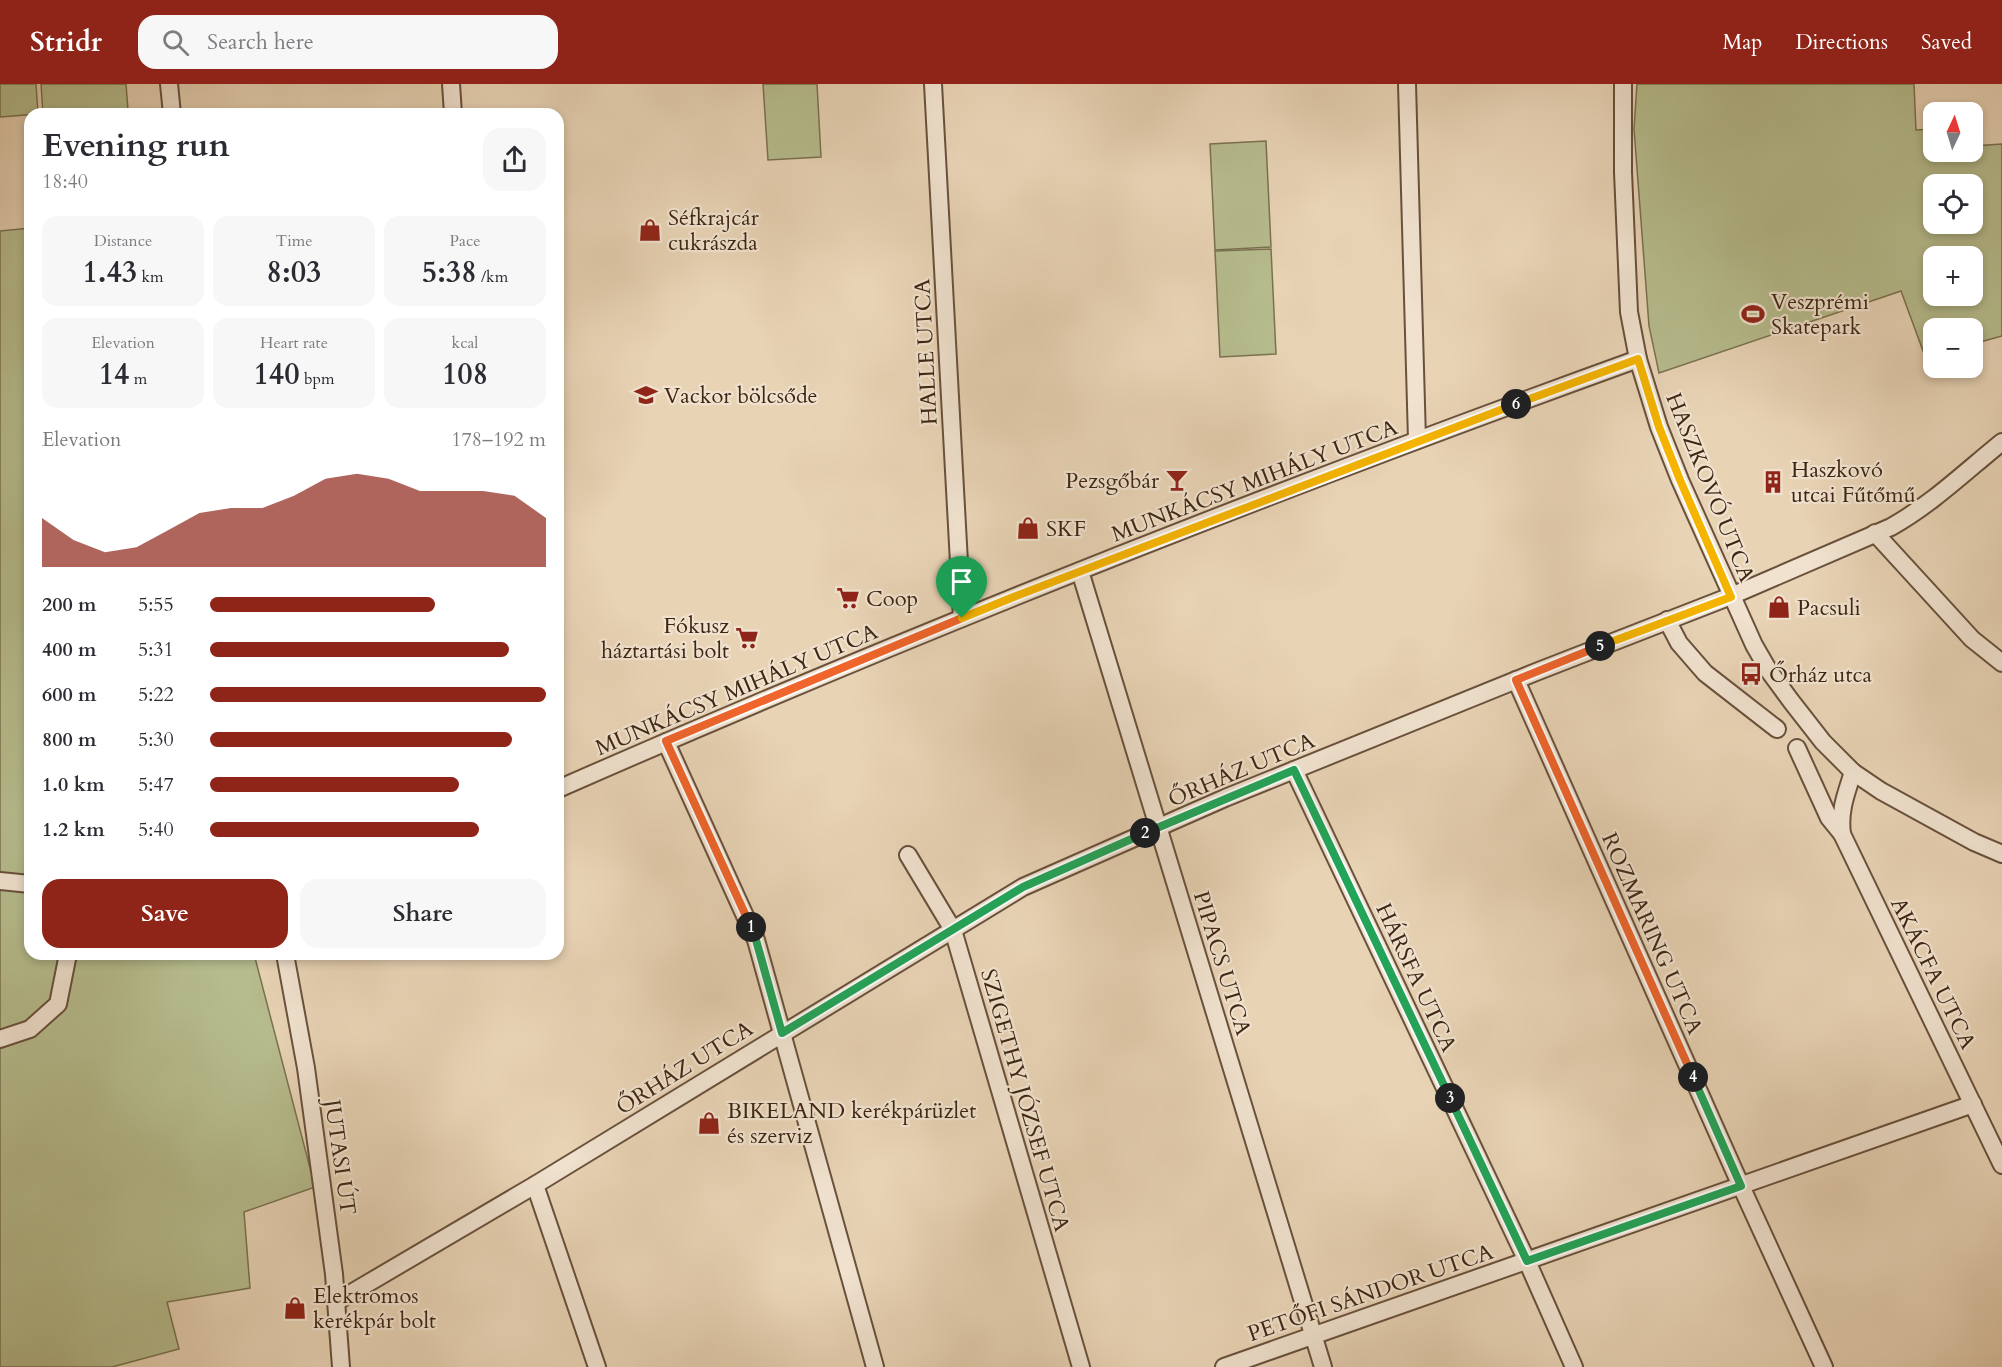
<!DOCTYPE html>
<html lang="en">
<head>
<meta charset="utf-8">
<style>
  :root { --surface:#fff; --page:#f7f7f7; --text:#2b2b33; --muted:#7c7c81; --accent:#8f2418 }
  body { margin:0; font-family:Cardo,serif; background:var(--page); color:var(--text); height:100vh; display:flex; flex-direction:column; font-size:22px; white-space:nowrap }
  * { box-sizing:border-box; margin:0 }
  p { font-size:20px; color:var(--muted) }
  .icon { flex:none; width:33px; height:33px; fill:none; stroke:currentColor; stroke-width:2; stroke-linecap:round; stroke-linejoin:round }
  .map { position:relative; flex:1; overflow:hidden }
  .sheet { position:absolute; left:24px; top:24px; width:540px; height:852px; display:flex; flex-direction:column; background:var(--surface); border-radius:18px; box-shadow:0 3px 9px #0003 }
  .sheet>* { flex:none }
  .needle { width:39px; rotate:4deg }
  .buttons { position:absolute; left:1923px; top:18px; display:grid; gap:12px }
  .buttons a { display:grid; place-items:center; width:60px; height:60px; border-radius:12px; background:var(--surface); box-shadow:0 3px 9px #0003; font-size:30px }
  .pin { position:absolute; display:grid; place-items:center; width:51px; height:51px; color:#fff; margin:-62px -26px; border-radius:50% 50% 50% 0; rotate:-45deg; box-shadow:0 0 6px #0007 }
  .pin .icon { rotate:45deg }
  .km { position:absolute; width:30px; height:30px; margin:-15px; border-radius:50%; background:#222; color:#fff; font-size:16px; line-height:30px; text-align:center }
  .round { display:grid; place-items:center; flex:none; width:63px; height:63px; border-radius:18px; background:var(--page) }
  .summary { display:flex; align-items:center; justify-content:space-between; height:102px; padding:0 18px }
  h1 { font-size:33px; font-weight:700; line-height:45px }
  .metrics { display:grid; grid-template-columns:repeat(3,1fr); gap:9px; height:102px; padding:6px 18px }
  .metrics div { display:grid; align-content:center; border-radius:15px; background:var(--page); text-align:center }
  .metrics b { font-size:30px; font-weight:700 }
  .metrics small { font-size:16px; font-weight:400 }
  .metrics p { font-size:16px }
  .chart { height:168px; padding:12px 18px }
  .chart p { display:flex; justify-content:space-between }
  .chart svg { width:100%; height:108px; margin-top:6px; fill:var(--accent); opacity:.7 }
  .action { display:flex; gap:12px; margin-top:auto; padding:12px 18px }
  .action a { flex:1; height:69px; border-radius:18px; background:var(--accent); color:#fff; font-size:24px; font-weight:700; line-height:69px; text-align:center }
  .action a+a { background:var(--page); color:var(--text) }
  ul { padding:0 18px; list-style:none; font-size:20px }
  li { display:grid; grid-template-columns:96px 72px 1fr; align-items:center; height:45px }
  li i { height:15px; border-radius:8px; background:var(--accent) }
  header { display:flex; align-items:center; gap:36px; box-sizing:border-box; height:84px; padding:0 30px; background:var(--accent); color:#fff }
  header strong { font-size:28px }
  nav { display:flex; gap:33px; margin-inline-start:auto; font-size:21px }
  .search { width:420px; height:54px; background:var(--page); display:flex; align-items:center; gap:15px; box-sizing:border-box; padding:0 21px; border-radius:18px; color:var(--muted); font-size:22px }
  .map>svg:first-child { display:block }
  .green { fill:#b6bc8d; stroke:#7a7150; stroke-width:1.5; fill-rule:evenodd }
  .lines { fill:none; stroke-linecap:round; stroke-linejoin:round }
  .minor-casing { stroke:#69513c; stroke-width:20 }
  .minor { stroke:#f0e2cf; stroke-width:16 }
  .split-1-casing { stroke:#fff; stroke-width:12 }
  .split-2-casing { stroke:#fff; stroke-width:12 }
  .split-3-casing { stroke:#fff; stroke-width:12 }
  .split-4-casing { stroke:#fff; stroke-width:12 }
  .split-5-casing { stroke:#fff; stroke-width:12 }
  .split-6-casing { stroke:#fff; stroke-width:12 }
  .split-7-casing { stroke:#fff; stroke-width:12 }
  .split-1 { stroke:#f0652b; stroke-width:8 }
  .split-2 { stroke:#22a559; stroke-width:8 }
  .split-3 { stroke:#22a559; stroke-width:8 }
  .split-4 { stroke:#22a559; stroke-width:8 }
  .split-5 { stroke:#f0652b; stroke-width:8 }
  .split-6 { stroke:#f5b400; stroke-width:8 }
  .split-7 { stroke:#f5b400; stroke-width:8 }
  .labels { text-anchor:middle; stroke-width:4.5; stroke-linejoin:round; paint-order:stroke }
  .poi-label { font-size:22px; fill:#3f2613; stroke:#f0e2cf; text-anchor:start }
  .street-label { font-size:22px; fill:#3f2613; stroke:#f0e2cf }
</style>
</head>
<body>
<header>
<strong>Stridr</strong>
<div class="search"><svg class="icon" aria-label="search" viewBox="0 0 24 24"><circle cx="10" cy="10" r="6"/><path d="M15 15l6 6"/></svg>Search here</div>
<nav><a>Map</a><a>Directions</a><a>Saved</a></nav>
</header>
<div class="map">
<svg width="2002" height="1283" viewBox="0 0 2002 1283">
  <rect width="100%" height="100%" fill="#e8d3b5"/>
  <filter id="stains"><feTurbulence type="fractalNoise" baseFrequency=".00333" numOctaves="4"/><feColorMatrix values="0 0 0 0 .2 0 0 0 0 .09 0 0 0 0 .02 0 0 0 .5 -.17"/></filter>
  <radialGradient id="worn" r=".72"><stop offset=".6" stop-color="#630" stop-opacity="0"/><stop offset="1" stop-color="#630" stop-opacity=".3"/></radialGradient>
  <g class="green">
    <polygon points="0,0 36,0 38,30 0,33"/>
    <polygon points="41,0 126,0 128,26 78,30 43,30"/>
    <polygon points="763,0 817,0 821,73 768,76"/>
    <path d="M1637,0H1914L1916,46L1933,45L1934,68H1972L1973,62L2002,60V252L1973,260L1972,244H1934L1933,273L1926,275L1901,207L1659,289L1649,242L1634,45ZM1972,100V140H1934V100ZM1934,172H1972V212H1934Z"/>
    <polygon points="1266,57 1271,163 1215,166 1210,60"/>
    <polygon points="30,144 30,870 254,870 315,1103 244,1128 250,1204 167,1218 179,1265 112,1283 0,1283 0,147"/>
    <polygon points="1271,165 1276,270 1220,273 1215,167"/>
  </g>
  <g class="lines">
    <g class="minor-casing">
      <g id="minor">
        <polyline points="169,0 172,30"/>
        <polyline points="451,0 453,30"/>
        <polyline points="933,0 962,534"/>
        <polyline points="1407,0 1417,356"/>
        <polyline points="1623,0 1623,88 1629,228 1638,275 1659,343 1680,396 1754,561 1769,587 1791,617 1823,658 1853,688 1881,707 1974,758 2002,770"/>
        <polyline points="1875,449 1972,555 2002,579"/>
        <polyline points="1080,487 1323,1283"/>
        <polyline points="1667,536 1679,559 1705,589 1777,645"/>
        <polyline points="1516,596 1741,1102 1824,1283"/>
        <polyline points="666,658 756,856 875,1283"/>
        <polyline points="1797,664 1829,734 1842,750"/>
        <polyline points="1294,686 1527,1177 1574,1283"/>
        <path d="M1853,688C1846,710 1839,727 1842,750L2002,1081"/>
        <path d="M558,705C913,549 1273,407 1638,275"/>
        <polyline points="908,771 953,846 1081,1283"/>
        <polyline points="0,797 30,800"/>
        <polyline points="285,870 306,984 334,1190 341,1283"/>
        <polyline points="0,955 30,945 58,920 68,870"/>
        <polyline points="535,1101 597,1283"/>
        <path d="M336,1218L535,1101L1023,803L1225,714L1536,588L1731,512L1891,443C1932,420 1966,387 2002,358"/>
        <polyline points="1224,1283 1973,1020"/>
      </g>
    </g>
    <use href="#minor" class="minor"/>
  </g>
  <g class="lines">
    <g class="split-1-casing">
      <polyline id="split-1" points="751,843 666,657 962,534"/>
    </g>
    <g class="split-2-casing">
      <polyline id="split-2" points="751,843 756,856 782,949 1023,803 1145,749"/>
    </g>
    <g class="split-3-casing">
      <polyline id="split-3" points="1145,749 1294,686 1450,1014"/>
    </g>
    <g class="split-4-casing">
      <polyline id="split-4" points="1450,1014 1527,1177 1741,1102 1693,993"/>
    </g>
    <g class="split-5-casing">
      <polyline id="split-5" points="1600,562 1516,596 1693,993"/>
    </g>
    <g class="split-6-casing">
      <polyline id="split-6" points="1516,320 1638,275 1659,343 1680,396 1731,513 1600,562"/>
    </g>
    <g class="split-7-casing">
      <polyline id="split-7" points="962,534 1011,514 1516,320"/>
    </g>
    <use href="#split-1" class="split-1"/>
    <use href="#split-2" class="split-2"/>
    <use href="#split-3" class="split-3"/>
    <use href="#split-4" class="split-4"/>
    <use href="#split-5" class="split-5"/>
    <use href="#split-6" class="split-6"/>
    <use href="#split-7" class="split-7"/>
  </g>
  <defs>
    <g id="shop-bare" transform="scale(1.8)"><path d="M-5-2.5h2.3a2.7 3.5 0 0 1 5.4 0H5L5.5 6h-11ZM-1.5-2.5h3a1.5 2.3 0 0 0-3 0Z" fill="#8f2418" stroke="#f0e2cf" stroke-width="2.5" paint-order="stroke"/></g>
    <g id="stadium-bare" transform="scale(1.8)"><path d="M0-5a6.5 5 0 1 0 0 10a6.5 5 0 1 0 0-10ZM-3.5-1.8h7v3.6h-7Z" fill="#8f2418" stroke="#f0e2cf" stroke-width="2.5" paint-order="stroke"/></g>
    <g id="school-bare" transform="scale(1.8)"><path d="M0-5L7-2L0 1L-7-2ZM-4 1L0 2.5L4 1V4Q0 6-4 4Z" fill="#8f2418" stroke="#f0e2cf" stroke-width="2.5" paint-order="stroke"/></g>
    <g id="bar-bare" transform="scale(1.8)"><path d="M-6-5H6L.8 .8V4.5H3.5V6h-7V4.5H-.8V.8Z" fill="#8f2418" stroke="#f0e2cf" stroke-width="2.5" paint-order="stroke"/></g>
    <g id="building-bare" transform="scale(1.8)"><path d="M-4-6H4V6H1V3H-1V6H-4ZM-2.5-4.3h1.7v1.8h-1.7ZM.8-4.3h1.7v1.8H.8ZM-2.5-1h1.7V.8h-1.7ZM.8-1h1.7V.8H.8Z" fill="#8f2418" stroke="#f0e2cf" stroke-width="2.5" paint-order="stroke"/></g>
    <g id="supermarket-bare" transform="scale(1.8)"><path d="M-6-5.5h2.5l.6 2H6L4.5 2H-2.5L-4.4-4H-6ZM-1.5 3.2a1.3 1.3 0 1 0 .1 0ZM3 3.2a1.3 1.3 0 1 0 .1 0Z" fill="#8f2418" stroke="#f0e2cf" stroke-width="2.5" paint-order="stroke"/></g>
    <g id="bus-bare" transform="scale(1.8)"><path d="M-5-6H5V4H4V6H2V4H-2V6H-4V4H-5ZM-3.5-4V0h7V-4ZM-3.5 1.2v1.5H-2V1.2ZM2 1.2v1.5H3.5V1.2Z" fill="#8f2418" stroke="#f0e2cf" stroke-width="2.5" paint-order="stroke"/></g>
  </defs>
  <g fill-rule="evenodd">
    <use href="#shop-bare" x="650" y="146"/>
    <use href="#stadium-bare" x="1753" y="230"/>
    <use href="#school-bare" x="646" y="311"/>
    <use href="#bar-bare" x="1177" y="396"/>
    <use href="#building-bare" x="1773" y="398"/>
    <use href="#shop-bare" x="1028" y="444"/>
    <use href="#supermarket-bare" x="848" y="514"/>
    <use href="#shop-bare" x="1779" y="523"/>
    <use href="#supermarket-bare" x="747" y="554"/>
    <use href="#bus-bare" x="1751" y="590"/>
    <use href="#shop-bare" x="709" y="1039"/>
    <use href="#shop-bare" x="295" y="1224"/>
  </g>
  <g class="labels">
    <g class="poi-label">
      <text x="668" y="141">Séfkrajcár<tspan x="668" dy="25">cukrászda</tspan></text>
      <text x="1771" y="225">Veszprémi<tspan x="1771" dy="25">Skatepark</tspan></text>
      <text x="664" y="319">Vackor bölcsőde</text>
      <text x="1791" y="393">Haszkovó<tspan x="1791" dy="25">utcai Fűtőmű</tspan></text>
      <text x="1159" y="404" text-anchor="end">Pezsgőbár</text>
      <text x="1046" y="452">SKF</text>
      <text x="866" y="522">Coop</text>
      <text x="1797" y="531">Pacsuli</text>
      <text x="729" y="549" text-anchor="end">Fókusz<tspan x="729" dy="25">háztartási bolt</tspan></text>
      <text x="1769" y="598">Őrház utca</text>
      <text x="727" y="1034">BIKELAND kerékpárüzlet<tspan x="727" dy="25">és szerviz</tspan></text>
      <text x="313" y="1219">Elektromos<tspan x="313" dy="25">kerékpár bolt</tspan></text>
    </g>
    <g class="street-label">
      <text transform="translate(925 268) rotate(-93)" y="8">HALLE UTCA</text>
      <text transform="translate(1254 396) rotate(-21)" y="8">MUNKÁCSY MIHÁLY UTCA</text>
      <text transform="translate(1711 403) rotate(68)" y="8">HASZKOVÓ UTCA</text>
      <text transform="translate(736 605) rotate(-23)" y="8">MUNKÁCSY MIHÁLY UTCA</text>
      <text transform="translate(1241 685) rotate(-23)" y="8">ŐRHÁZ UTCA</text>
      <text transform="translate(1653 849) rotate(66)" y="8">ROZMARING UTCA</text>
      <text transform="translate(1223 879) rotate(73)" y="8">PIPACS UTCA</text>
      <text transform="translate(1934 889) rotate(64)" y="8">AKÁCFA UTCA</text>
      <text transform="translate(1417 893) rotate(65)" y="8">HÁRSFA UTCA</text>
      <text transform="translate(684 983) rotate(-32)" y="8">ŐRHÁZ UTCA</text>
      <text transform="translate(1026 1016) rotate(74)" y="8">SZIGETHY JÓZSEF UTCA</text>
      <text transform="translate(341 1073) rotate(82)" y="8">JUTASI ÚT</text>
      <text transform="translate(1370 1208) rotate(-19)" y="8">PETŐFI SÁNDOR UTCA</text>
    </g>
  </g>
  <rect width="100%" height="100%" filter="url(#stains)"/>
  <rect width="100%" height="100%" fill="url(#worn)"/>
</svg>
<div class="buttons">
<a><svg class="needle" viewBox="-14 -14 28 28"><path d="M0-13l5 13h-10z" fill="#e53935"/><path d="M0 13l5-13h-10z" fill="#7c7c81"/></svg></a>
<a><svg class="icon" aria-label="locate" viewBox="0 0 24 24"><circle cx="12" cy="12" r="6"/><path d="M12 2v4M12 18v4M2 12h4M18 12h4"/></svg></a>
<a>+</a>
<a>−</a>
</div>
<div class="pin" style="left:962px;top:534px;background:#1e9e55"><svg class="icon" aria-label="arrive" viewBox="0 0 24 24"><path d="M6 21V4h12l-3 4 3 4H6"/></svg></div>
<b class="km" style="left:751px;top:843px">1</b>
<b class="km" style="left:1145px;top:749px">2</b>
<b class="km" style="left:1450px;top:1014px">3</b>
<b class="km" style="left:1693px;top:993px">4</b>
<b class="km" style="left:1600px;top:562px">5</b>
<b class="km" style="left:1516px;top:320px">6</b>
<section class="sheet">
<div class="summary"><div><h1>Evening run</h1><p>18:40</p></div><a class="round"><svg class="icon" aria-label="share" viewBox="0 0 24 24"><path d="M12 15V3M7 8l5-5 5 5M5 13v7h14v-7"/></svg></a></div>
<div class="metrics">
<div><p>Distance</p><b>1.43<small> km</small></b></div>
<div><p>Time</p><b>8:03</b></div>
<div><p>Pace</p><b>5:38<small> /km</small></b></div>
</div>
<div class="metrics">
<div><p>Elevation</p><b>14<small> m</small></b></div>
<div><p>Heart rate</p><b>140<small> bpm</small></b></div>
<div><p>kcal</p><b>108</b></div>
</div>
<div class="chart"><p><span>Elevation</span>178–192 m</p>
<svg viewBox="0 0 160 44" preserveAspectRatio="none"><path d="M0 44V24L10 33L20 38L30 36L40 29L50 22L60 20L70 20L80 15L90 8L100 6L110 8L120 13L130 13L140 13L150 15L160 24V44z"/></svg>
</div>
<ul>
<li><b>200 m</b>5:55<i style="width:67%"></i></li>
<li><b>400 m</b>5:31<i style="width:89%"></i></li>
<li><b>600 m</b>5:22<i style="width:100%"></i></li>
<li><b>800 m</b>5:30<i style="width:90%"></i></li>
<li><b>1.0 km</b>5:47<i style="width:74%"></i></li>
<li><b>1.2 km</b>5:40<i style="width:80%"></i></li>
</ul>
<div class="action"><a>Save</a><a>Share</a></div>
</section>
</div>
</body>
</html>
